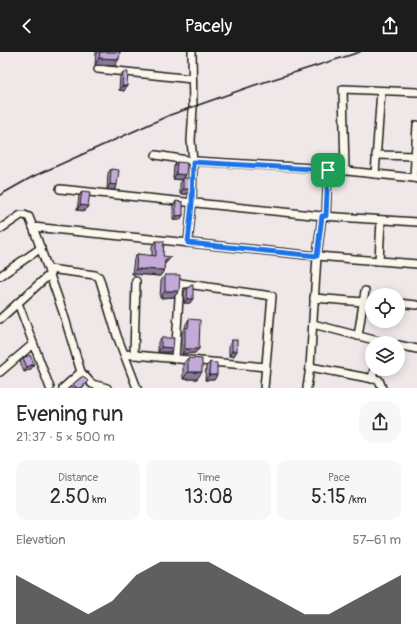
<!DOCTYPE html>
<html lang="en">
<head>
<meta charset="utf-8">
<style>
  :root { --surface:#fff; --page:#f7f7f7; --text:#2b2b33; --muted:#7c7c81; --accent:#1c1c1c }
  body { margin:0; font-family:Pangolin,sans-serif; background:var(--page); color:var(--text); height:100vh; display:flex; flex-direction:column; font-size:15px; white-space:nowrap }
  * { box-sizing:border-box; margin:0 }
  p { font-size:13px; color:var(--muted) }
  .icon { flex:none; width:22px; height:22px; fill:none; stroke:currentColor; stroke-width:2; stroke-linecap:round; stroke-linejoin:round }
  .map { position:relative; height:336px; overflow:hidden }
  .side { display:flex; flex-direction:column; background:var(--surface); flex:1 }
  .side>* { flex:none }
  .tools { position:absolute; left:365px; top:236px; display:grid; gap:8px }
  .tools a { display:grid; place-items:center; width:40px; height:40px; border-radius:50%; background:var(--surface); box-shadow:0 2px 10px #0003; font-size:20px }
  .pin { position:absolute; display:grid; place-items:center; width:34px; height:34px; color:#fff; margin:-17px; border-radius:8px; box-shadow:0 2px 6px #0006 }
  .round { display:grid; place-items:center; flex:none; width:42px; height:42px; border-radius:16px; background:var(--page) }
  .headline { display:flex; align-items:center; justify-content:space-between; height:68px; padding:0 16px }
  h1 { font-size:22px; font-weight:600; line-height:30px }
  .stats { display:grid; grid-template-columns:repeat(3,1fr); gap:6px; height:68px; padding:4px 16px }
  .stats div { display:grid; align-content:center; border-radius:10px; background:var(--page); text-align:center }
  .stats b { font-size:20px; font-weight:600 }
  .stats small { font-size:11px; font-weight:400 }
  .stats p { font-size:11px }
  .chart { height:112px; padding:8px 16px }
  .chart p { display:flex; justify-content:space-between }
  .chart svg { width:100%; height:72px; margin-top:4px; fill:var(--accent); opacity:.7 }
  header { display:flex; justify-content:space-between; align-items:center; height:52px; padding:0 16px; background:var(--accent); color:#fff; font-size:18px; font-weight:600 }
  .map>svg:first-child { display:block }
  .lines { fill:none; stroke-linecap:round; stroke-linejoin:round }
  .minor-casing { stroke:#1c1c1c; stroke-width:10 }
  .minor { stroke:#fbf7ec; stroke-width:7 }
  .rail { stroke:#1c1c1c; stroke-width:1.5 }
  .wall { fill:#a892ba; stroke:#1c1c1c }
  .shaded-wall { fill:#887797; stroke:#1c1c1c }
  .building { fill:#c3aad8; stroke:#1c1c1c }
  .route-casing { stroke:#fff; stroke-width:8 }
  .route { stroke:#1a73e8; stroke-width:5 }
</style>
</head>
<body>
<header><svg class="icon" aria-label="back" viewBox="0 0 24 24"><path d="M15 5l-7 7 7 7"/></svg>Pacely<svg class="icon" aria-label="share" viewBox="0 0 24 24"><path d="M12 15V3M7 8l5-5 5 5M5 13v7h14v-7"/></svg></header>
<div class="map">
<svg width="417" height="336" viewBox="0 0 417 336">
  <rect width="100%" height="100%" fill="#f0e8e8"/>
  <filter id="ink" filterUnits="userSpaceOnUse"><feTurbulence type="fractalNoise" baseFrequency=".025" numOctaves="2"/><feDisplacementMap in="SourceGraphic" scale="8" xChannelSelector="R" yChannelSelector="G"/><feConvolveMatrix kernelMatrix="1 2 1 2 8 2 1 2 1" color-interpolation-filters="sRGB"/></filter>
  <g filter="url(#ink)">
    <g class="lines">
      <g class="minor-casing">
        <g id="minor">
          <polyline points="98,17 192,27"/>
          <polyline points="417,73 414,126 417,127"/>
          <polyline points="156,103 193,109 328,117 326,164"/>
          <polyline points="376,103 417,104"/>
          <polyline points="328,117 414,126"/>
          <polyline points="345,119 343,37 417,40"/>
          <polyline points="375,122 381,39"/>
          <polyline points="60,137 322,164 417,170"/>
          <polyline points="33,175 317,204 417,212"/>
          <polyline points="0,177 21,163 24,163 29,165 33,175 63,260 81,320 92,332 107,336"/>
          <polyline points="188,191 192,151 193,109 191,89 193,55 192,0"/>
          <polyline points="379,209 381,168"/>
          <polyline points="49,217 95,223 99,225 117,284 124,302"/>
          <polyline points="0,224 41,196"/>
          <polyline points="314,246 363,250"/>
          <polyline points="18,251 50,336"/>
          <polyline points="398,251 417,253"/>
          <polyline points="0,267 50,222"/>
          <polyline points="313,272 378,289 378,291"/>
          <polyline points="358,284 365,239"/>
          <polyline points="378,289 390,291"/>
          <polyline points="398,293 417,297"/>
          <polyline points="134,303 136,229"/>
          <polyline points="175,307 180,231 272,244 264,336"/>
          <polyline points="310,315 379,328 382,336"/>
          <polyline points="0,320 33,292"/>
          <polyline points="372,327 374,317"/>
          <polyline points="63,336 81,320"/>
          <polyline points="137,336 124,302 266,315"/>
          <polyline points="307,336 310,315 317,204 322,164"/>
        </g>
      </g>
      <use href="#minor" class="minor"/>
      <polyline class="rail" points="0,143 32,125 170,63 255,33 360,0"/>
    </g>
    <g class="wall">
      <polygon points="96,0 120,0 115,14 95,13"/>
      <polygon points="123,20 124,39 119,38 120,24"/>
      <polygon points="177,110 184,126 187,142 180,142 180,131 183,128 173,127 174,114"/>
      <polygon points="111,117 117,133 114,138 107,137 108,121"/>
      <polygon points="82,139 85,159 77,158 79,144"/>
      <polygon points="176,149 183,163 180,168 173,168 173,154"/>
      <polygon points="156,189 163,204 167,210 164,212 164,218 160,224 132,222 134,207 137,202 152,204 152,194"/>
      <polygon points="165,223 179,239 174,245 160,246 161,229"/>
      <polygon points="188,235 190,251 184,251 184,240"/>
      <polygon points="189,267 199,297 195,301 182,302 182,281 185,276 186,272"/>
      <polygon points="161,286 170,300 158,300 158,290"/>
      <polygon points="232,288 234,304 229,304 229,293"/>
      <polygon points="23,306 31,317 24,320 20,310"/>
      <polygon points="188,306 197,327 183,327 183,312"/>
      <polygon points="210,310 217,323 214,328 205,328 206,315"/>
      <polygon points="73,332 85,334 83,336 71,336"/>
    </g>
    <g class="shaded-wall">
      <polygon points="99,6 119,7 115,14 95,13"/>
      <polygon points="122,34 127,34 124,39 119,38"/>
      <polygon points="176,122 186,123 183,128 173,127"/>
      <polygon points="110,132 117,133 114,138 107,137"/>
      <polygon points="183,137 190,137 187,142 180,142"/>
      <polygon points="80,153 88,154 85,159 77,158"/>
      <polygon points="183,163 180,168 173,168 176,164"/>
      <polygon points="171,205 167,210 161,214 165,208"/>
      <polygon points="136,217 164,218 160,224 132,222"/>
      <polygon points="165,239 179,239 174,245 160,246"/>
      <polygon points="187,247 193,247 190,251 184,251"/>
      <polygon points="161,295 173,296 170,300 158,300"/>
      <polygon points="185,297 199,297 195,301 182,302"/>
      <polygon points="232,299 237,299 234,304 229,304"/>
      <polygon points="34,312 31,317 24,320 27,315"/>
      <polygon points="188,320 202,320 197,327 183,327"/>
      <polygon points="209,323 217,323 214,328 205,328"/>
    </g>
    <g class="building">
      <polygon points="100,0 120,0 119,7 99,6"/>
      <polygon points="123,20 128,20 127,34 122,34"/>
      <polygon points="177,110 187,111 186,123 176,122"/>
      <polygon points="111,117 119,118 117,133 110,132"/>
      <rect x="183" y="126" width="7" height="11"/>
      <polygon points="82,139 90,140 88,154 80,153"/>
      <polygon points="176,149 183,150 183,163 176,164"/>
      <polygon points="156,189 164,189 163,204 171,205 165,208 164,218 136,217 137,202 156,204"/>
      <polygon points="165,223 180,223 179,239 165,239"/>
      <polygon points="191,233 193,233 193,247 187,247 188,235 190,235"/>
      <polygon points="189,267 200,268 199,297 185,297 185,276 188,276"/>
      <polygon points="161,286 174,286 173,296 161,295"/>
      <rect x="232" y="288" width="5" height="11"/>
      <polygon points="30,303 34,312 27,315 23,306"/>
      <polygon points="188,306 202,307 202,320 188,320"/>
      <polygon points="210,310 217,311 217,323 209,323"/>
      <polygon points="83,324 88,329 81,336 77,336 73,332"/>
    </g>
  </g>
  <g class="lines" filter="url(#ink)">
    <g class="route-casing">
      <polygon id="route" points="193,110 328,118 326,164 322,164 317,204 188,191 192,151"/>
    </g>
    <use href="#route" class="route"/>
  </g>
</svg>
<div class="tools">
<a><svg class="icon" aria-label="locate" viewBox="0 0 24 24"><circle cx="12" cy="12" r="6"/><path d="M12 2v4M12 18v4M2 12h4M18 12h4"/></svg></a>
<a><svg class="icon" aria-label="layers" viewBox="0 0 24 24"><path d="M12 4l9 5-9 5-9-5zM3 14l9 5 9-5"/></svg></a>
</div>
<div class="pin" style="left:328px;top:118px;background:#1e9e55"><svg class="icon" aria-label="arrive" viewBox="0 0 24 24"><path d="M6 21V4h12l-3 4 3 4H6"/></svg></div>
</div>
<section class="side">
<div class="headline"><div><h1>Evening run</h1><p>21:37 · 5 × 500 m</p></div><a class="round"><svg class="icon" aria-label="share" viewBox="0 0 24 24"><path d="M12 15V3M7 8l5-5 5 5M5 13v7h14v-7"/></svg></a></div>
<div class="stats">
<div><p>Distance</p><b>2.50<small> km</small></b></div>
<div><p>Time</p><b>13:08</b></div>
<div><p>Pace</p><b>5:15<small> /km</small></b></div>
</div>
<div class="chart"><p><span>Elevation</span>57–61 m</p>
<svg viewBox="0 0 160 44" preserveAspectRatio="none"><path d="M0 44V14L10 22L20 30L30 38L40 30L50 14L60 6L70 6L80 6L90 14L100 22L110 30L120 38L130 38L140 30L150 22L160 14V44z"/></svg>
</div>
</section>
</body>
</html>
